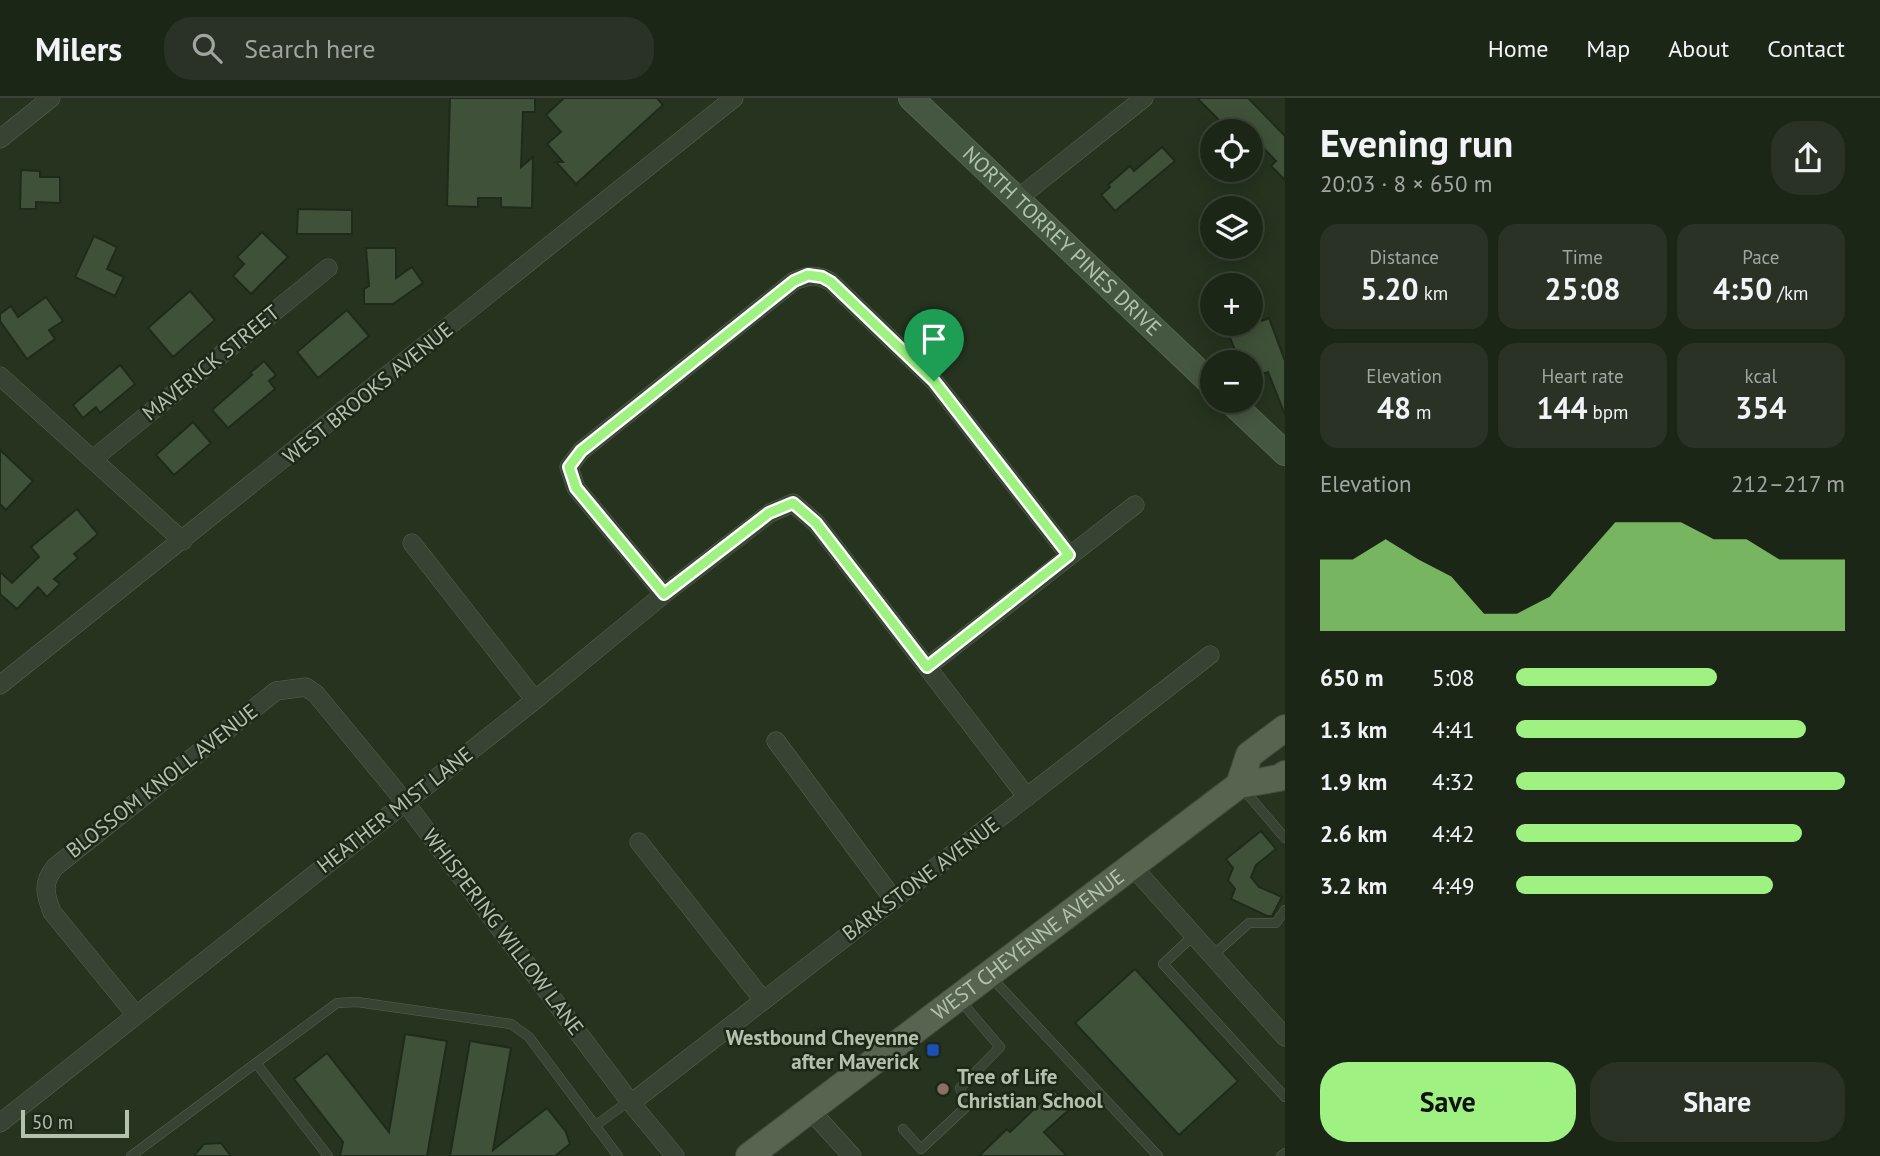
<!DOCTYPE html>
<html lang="en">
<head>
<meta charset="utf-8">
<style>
  :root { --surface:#1c2617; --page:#293224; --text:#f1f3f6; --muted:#a0a5a1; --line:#3a4336; --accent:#9ff281 }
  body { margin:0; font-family:"PT Sans",sans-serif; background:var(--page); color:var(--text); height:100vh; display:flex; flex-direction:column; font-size:26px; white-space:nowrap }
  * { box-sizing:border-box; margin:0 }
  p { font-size:23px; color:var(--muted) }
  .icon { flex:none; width:38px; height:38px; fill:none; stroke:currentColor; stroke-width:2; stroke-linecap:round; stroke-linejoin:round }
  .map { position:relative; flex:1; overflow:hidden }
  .details { display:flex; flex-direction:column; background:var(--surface); width:595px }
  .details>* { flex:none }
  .buttons { position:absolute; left:1200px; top:21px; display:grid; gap:14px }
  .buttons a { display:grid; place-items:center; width:63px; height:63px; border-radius:50%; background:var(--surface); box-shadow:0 4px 18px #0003,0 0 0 2px var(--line); font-size:35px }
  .scale { position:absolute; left:21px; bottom:18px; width:108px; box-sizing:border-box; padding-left:7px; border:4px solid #b2c2ac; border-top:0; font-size:19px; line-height:24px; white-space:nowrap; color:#b2c2ac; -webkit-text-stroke:5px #1d2818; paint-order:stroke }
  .pin { position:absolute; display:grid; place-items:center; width:60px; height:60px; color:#fff; margin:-72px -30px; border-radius:50% 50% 50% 0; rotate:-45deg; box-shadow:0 0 7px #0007 }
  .pin .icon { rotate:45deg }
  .round { display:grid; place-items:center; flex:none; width:74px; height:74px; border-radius:28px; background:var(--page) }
  .summary { display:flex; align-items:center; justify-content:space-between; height:119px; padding:0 35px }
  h1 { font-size:38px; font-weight:800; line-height:52px }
  .figures { display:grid; grid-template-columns:repeat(3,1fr); gap:10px; height:119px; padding:7px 35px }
  .figures div { display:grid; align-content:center; border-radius:18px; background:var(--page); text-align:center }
  .figures b { font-size:30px; font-weight:800 }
  .figures small { font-size:19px; font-weight:400 }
  .figures p { font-size:19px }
  .chart { height:196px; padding:14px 35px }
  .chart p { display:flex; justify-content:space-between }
  .chart svg { width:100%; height:126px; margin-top:7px; fill:var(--accent); opacity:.7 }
  .button { display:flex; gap:14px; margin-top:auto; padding:14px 35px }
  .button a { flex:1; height:80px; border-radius:28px; background:var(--accent); color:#111; font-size:28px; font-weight:800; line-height:80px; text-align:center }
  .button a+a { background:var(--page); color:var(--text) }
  ul { padding:0 35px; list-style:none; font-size:23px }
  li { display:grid; grid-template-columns:112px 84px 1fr; align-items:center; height:52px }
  li i { height:18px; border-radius:9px; background:var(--accent) }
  header { display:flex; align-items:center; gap:42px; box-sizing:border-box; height:98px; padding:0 35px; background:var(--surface); border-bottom:2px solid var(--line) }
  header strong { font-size:33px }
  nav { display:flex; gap:38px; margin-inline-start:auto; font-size:24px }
  .search { width:490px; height:63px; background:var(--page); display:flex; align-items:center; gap:18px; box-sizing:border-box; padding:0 24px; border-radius:28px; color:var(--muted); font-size:26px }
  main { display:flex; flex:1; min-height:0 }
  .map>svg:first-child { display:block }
  .building { fill:#405139; stroke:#1f2b1a; stroke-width:2 }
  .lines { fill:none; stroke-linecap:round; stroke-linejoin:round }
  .service-casing { stroke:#556350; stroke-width:10 }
  .minor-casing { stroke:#556350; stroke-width:19 }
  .secondary-casing { stroke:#556350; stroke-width:26 }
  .primary-casing { stroke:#414e3c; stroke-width:28 }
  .service { stroke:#384433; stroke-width:9 }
  .minor { stroke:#384433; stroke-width:18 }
  .secondary { stroke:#465741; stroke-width:24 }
  .primary { stroke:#566450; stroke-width:26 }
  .route-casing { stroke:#fff; stroke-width:14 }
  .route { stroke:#9ff281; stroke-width:9 }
  .transit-dot { fill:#1a4fb4; stroke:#1d2818; stroke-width:2.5 }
  .education-dot { fill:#8d6e63; stroke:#1d2818; stroke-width:2.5 }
  .labels { text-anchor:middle; stroke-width:5; stroke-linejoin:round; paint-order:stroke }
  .street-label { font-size:21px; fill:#b2c2ac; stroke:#1d2818 }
  .poi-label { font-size:21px; font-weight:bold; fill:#b2c2ac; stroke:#1d2818; text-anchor:end }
</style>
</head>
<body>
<header>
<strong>Milers</strong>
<div class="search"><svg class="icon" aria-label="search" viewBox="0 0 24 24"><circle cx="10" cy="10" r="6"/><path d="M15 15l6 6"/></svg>Search here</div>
<nav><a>Home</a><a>Map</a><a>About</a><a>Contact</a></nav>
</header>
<main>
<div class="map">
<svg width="1285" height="1058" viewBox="0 0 1285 1058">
  <rect width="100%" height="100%" fill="#25331f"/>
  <g class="building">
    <polygon points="450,0 535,0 535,14 523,14 521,69 533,59 532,110 501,109 501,100 478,100 478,109 447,108"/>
    <polygon points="564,0 657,0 663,7 576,86 556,64 563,64 547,46 561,34 546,17"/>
    <polygon points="1197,0 1248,0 1285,38 1285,82 1271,68 1276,63 1251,37 1251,33 1230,33"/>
    <polygon points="1162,49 1175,63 1115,113 1101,97 1110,89 1108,87 1130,68 1134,73"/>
    <polygon points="21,72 40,73 40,79 60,79 60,105 36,104 36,111 20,111"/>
    <polygon points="298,111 352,112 352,136 297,136"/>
    <polygon points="262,134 288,159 251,196 233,178 244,166 237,159"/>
    <polygon points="94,138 117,149 107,171 124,179 115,198 75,179"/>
    <polygon points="366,150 396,150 396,180 412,169 423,185 393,206 364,206 364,191 369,188"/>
    <polygon points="190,193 215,222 173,259 148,230"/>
    <polygon points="1251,197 1262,223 1269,220 1285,263 1285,317 1268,274 1258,277 1255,269 1251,271 1251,264 1240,264 1228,235 1243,230 1241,226 1251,226"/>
    <polygon points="46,199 63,223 49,232 55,241 27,261 0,223 0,216 11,208 18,219"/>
    <polygon points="347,212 369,238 318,280 297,254"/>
    <polygon points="264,263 276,277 269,283 275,291 228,330 212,312 252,277 250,275"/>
    <polygon points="120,267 135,286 100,315 96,309 83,320 73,307"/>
    <polygon points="193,324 211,345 174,377 156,357"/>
    <polygon points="0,352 33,383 6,412 0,406"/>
    <polygon points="77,411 98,436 74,456 78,460 54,481 60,486 47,499 38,489 17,511 0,496 0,474 12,485 39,459 31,449"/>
    <polygon points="1261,733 1276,751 1256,767 1251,779 1259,789 1282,799 1272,818 1267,818 1231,801 1235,791 1228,782 1233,770 1226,761"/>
    <polygon points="1135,871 1238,983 1179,1037 1075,925"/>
    <polygon points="405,936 447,943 427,1058 340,1058 343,1044 294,981 327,955 389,1034"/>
    <polygon points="470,943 511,950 493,1052 547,1010 566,1034 570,1046 555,1058 450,1058"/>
    <polygon points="1054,992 1071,1010 1044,1034 1067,1058 979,1058 1007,1031 1010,1034"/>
    <polygon points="221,1045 231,1058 194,1058 204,1046"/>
  </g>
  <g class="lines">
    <g class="service-casing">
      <g id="service">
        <polyline points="1243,691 1285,740"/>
        <polyline points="1194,837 1163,866 1285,999"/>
        <polyline points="1212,858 1249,825 1276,825 1285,812"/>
        <polyline points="990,878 1158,1058"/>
        <polyline points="256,965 337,905 357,904 511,926 529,939 618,1058"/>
        <polyline points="595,1028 629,1003"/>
        <polyline points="903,1031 921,1051 967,1008 960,990 1000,949 959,901"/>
        <polyline points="131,1058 256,965 328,1058"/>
        <polyline points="1281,1058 1285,1055"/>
      </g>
    </g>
    <g class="minor-casing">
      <g id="minor">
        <polyline points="0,41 51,0"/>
        <polyline points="1017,101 1144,0"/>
        <polyline points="0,278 183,443"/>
        <polyline points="93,361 328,170"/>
        <polyline points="412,445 535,602"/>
        <path d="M664,496L576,390L569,369L581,353L794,183C809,177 818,176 831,184L934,283L1069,457"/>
        <polyline points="927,569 1135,407"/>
        <polyline points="0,587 734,0"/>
        <polyline points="776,643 894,802"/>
        <polyline points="639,744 763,902"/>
        <polyline points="1132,768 1285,939"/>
        <path d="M136,917L52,814C45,796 42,785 55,769L276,593L306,589L316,596L405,704L631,1005L675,1058"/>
        <polyline points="631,1005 1210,557"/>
        <polyline points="810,1012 852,1058"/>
        <polyline points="0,1025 535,602 664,496 770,415 793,405 816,425 1027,699"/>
      </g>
    </g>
    <g class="secondary-casing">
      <g id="secondary">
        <path id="s1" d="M911,0L1213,287"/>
        <polyline points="1230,303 1285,355"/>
      </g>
    </g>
    <g class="primary-casing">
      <g id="primary">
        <polyline points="1239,687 1249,657 1285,630"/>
        <path id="s2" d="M749,1058L1239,687L1279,680L1285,676"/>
      </g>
    </g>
    <use href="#service" class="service"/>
    <use href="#minor" class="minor"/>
    <use href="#secondary" class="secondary"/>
    <use href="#primary" class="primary"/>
  </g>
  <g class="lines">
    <g class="route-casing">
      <polygon id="route" points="808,177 822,179 831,184 934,283 1069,457 927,569 816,425 793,405 769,415 664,496 576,390 569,369 581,353 794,183"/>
    </g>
    <use href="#route" class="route"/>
  </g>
  <rect class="transit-dot" x="926" y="945" width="14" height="14" rx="3.5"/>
  <circle class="education-dot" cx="943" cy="991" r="7"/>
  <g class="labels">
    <g class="street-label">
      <text dy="7" stroke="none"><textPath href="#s1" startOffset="208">NORTH TORREY PINES DRIVE</textPath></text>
      <text transform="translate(211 265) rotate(-39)" y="7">MAVERICK STREET</text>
      <text transform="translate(368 295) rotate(-39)" y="7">WEST BROOKS AVENUE</text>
      <text transform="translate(162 683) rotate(-38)" y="7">BLOSSOM KNOLL AVENUE</text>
      <text transform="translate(395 712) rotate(-38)" y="7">HEATHER MIST LANE</text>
      <text transform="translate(921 781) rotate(-37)" y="7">BARKSTONE AVENUE</text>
      <text transform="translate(503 834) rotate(53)" y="7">WHISPERING WILLOW LANE</text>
      <text dy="7" stroke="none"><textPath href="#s2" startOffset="350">WEST CHEYENNE AVENUE</textPath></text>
    </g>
    <g class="poi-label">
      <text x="919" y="947">Westbound Cheyenne<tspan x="919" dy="24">after Maverick</tspan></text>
      <text x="957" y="986" text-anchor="start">Tree of Life<tspan x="957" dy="24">Christian School</tspan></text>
    </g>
  </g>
</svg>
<div class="buttons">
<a><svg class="icon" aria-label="locate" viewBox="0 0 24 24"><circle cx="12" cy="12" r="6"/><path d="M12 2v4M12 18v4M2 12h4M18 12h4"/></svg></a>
<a><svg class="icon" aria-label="layers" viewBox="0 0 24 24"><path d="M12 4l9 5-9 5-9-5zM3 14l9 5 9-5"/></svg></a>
<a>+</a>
<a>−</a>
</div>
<div class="scale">50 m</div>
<div class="pin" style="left:934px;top:283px;background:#1e9e55"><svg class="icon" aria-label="arrive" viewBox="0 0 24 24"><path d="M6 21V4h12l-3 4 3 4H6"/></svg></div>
</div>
<section class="details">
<div class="summary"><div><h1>Evening run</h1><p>20:03 · 8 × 650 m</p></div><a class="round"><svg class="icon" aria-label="share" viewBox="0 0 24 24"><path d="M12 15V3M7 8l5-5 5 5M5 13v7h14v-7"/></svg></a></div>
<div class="figures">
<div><p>Distance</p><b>5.20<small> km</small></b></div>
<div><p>Time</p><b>25:08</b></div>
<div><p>Pace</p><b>4:50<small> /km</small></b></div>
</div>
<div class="figures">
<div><p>Elevation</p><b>48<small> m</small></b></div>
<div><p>Heart rate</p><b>144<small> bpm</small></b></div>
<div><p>kcal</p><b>354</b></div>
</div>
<div class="chart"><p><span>Elevation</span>212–217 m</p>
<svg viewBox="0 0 160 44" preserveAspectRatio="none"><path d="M0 44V19L10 19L20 12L30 19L40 25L50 38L60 38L70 32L80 19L90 6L100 6L110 6L120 12L130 12L140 19L150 19L160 19V44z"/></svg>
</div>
<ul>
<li><b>650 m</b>5:08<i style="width:61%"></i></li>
<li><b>1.3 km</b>4:41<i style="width:88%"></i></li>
<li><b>1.9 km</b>4:32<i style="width:100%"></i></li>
<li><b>2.6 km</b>4:42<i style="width:87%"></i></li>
<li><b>3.2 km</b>4:49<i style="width:78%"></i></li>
</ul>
<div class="button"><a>Save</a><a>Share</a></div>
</section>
</main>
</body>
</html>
